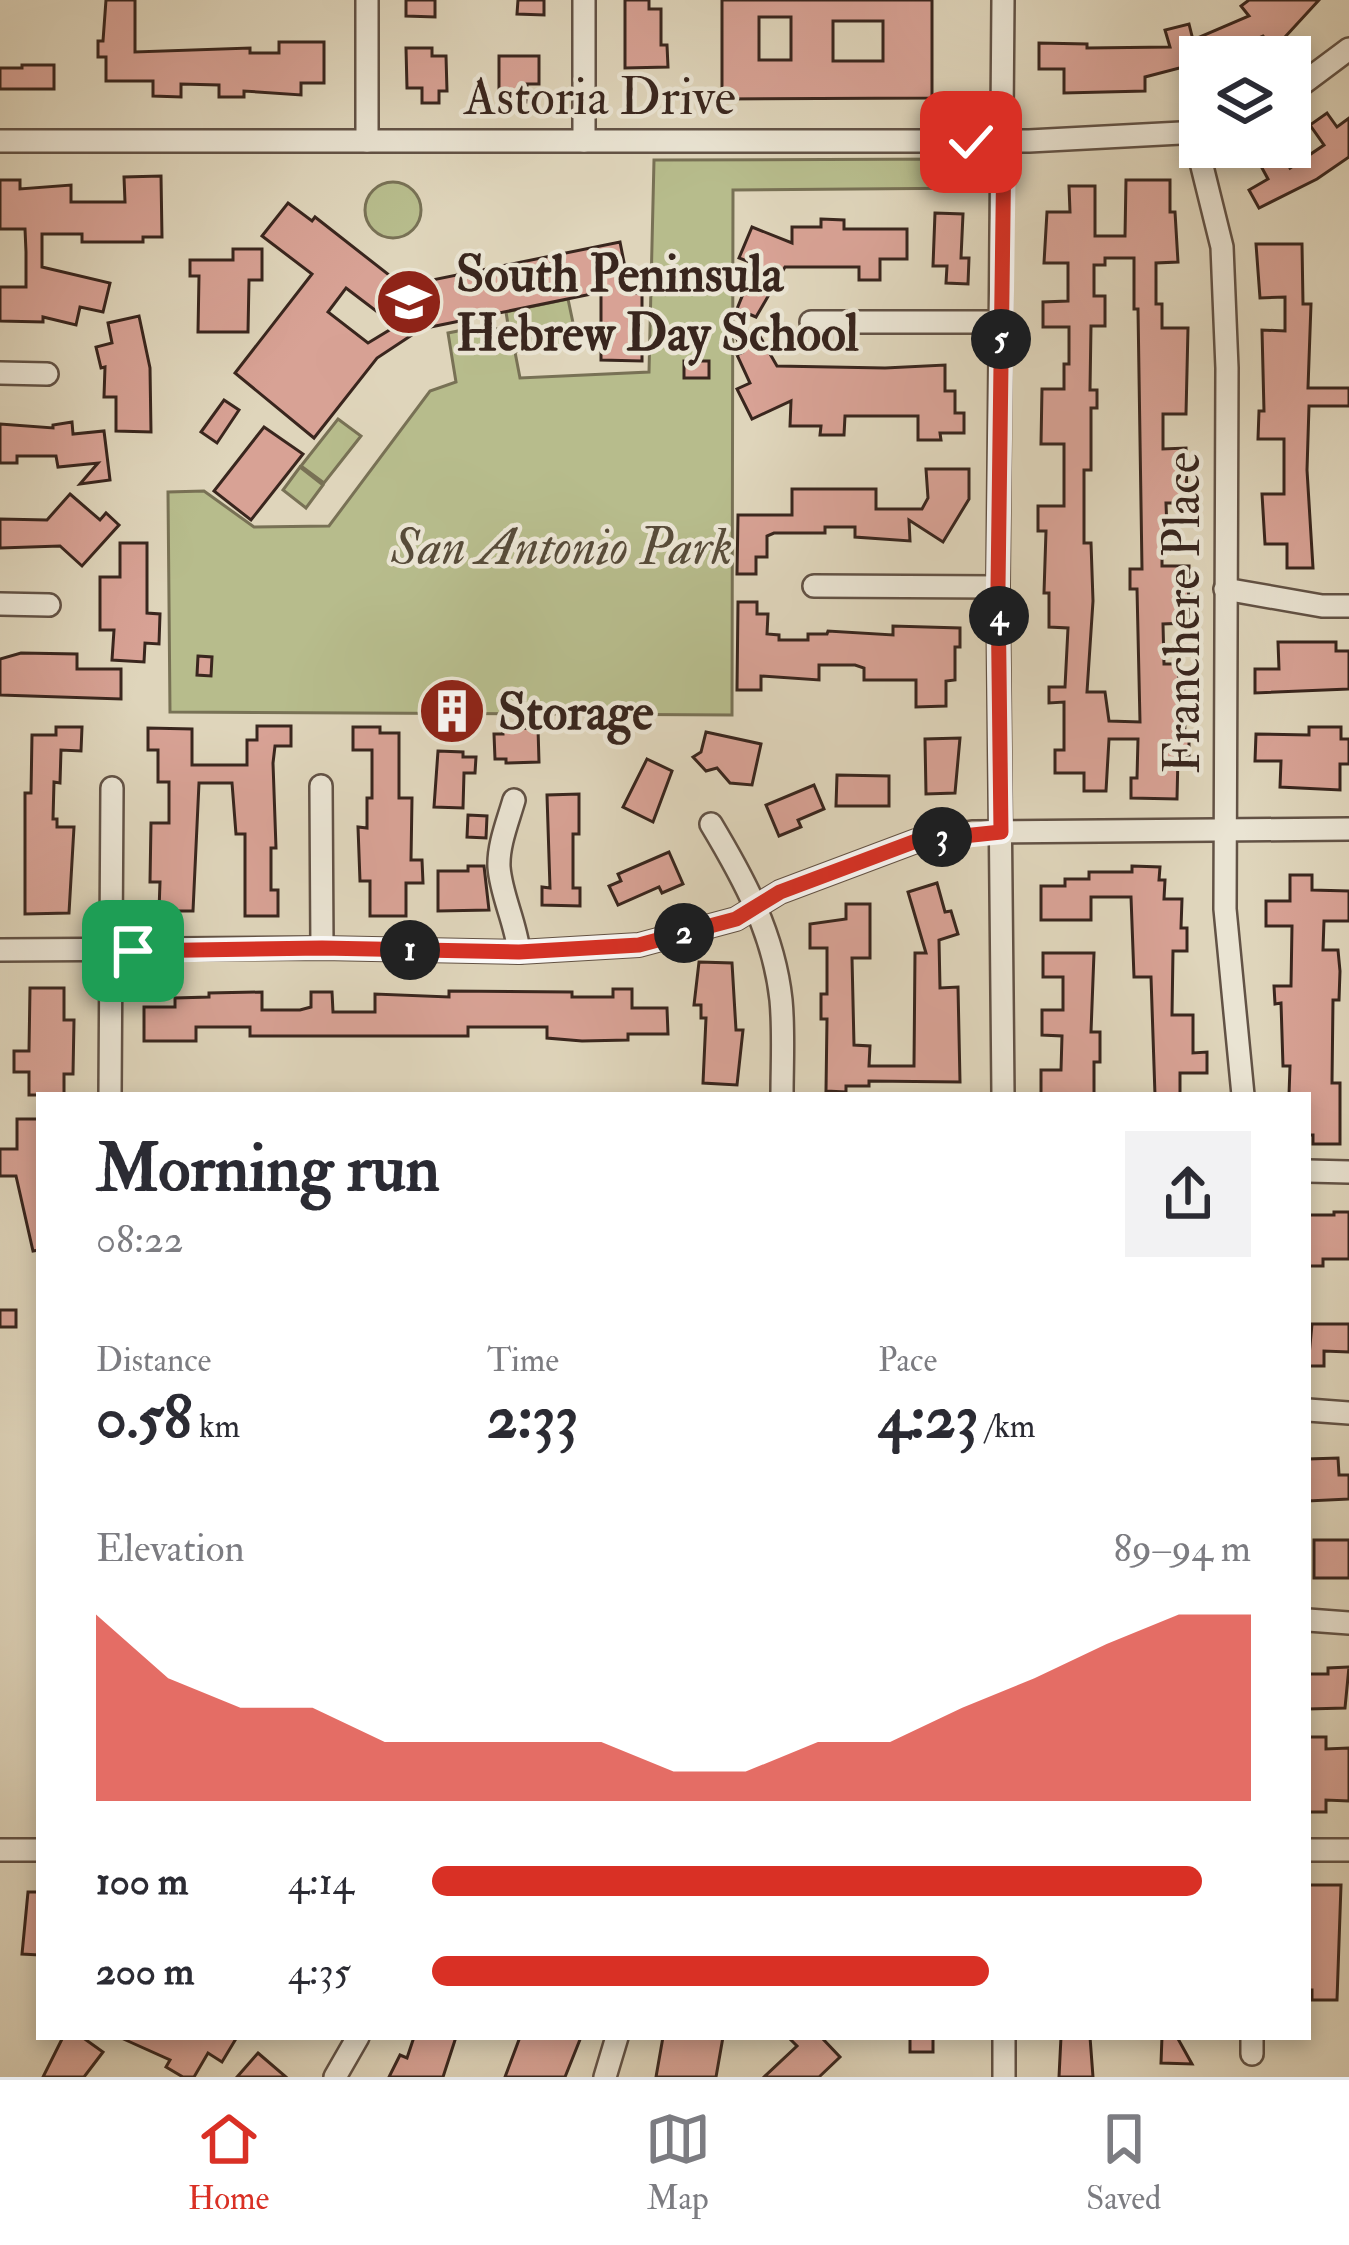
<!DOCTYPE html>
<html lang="en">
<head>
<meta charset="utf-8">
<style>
  :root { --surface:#fff; --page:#f2f2f3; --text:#2b2b33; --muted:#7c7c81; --line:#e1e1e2; --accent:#d93025 }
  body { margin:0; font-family:"IM FELL Double Pica",serif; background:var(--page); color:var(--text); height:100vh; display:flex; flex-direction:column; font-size:45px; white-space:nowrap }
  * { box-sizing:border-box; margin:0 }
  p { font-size:39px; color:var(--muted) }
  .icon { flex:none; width:66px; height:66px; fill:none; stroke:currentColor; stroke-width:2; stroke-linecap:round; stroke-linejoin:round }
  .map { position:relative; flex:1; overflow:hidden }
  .details { position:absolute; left:36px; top:1092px; width:1275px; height:948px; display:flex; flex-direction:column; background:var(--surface); border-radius:0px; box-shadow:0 6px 18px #0003 }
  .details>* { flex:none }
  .fabs { position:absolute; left:1179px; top:36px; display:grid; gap:24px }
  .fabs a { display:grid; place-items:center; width:132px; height:132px; border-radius:0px; background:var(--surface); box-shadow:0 6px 18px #0003; font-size:60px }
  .pin { position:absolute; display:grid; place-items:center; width:102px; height:102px; color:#fff; margin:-51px; border-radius:24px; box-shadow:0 6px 18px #0006 }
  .km { position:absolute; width:60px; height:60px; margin:-30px; border-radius:50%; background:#222; color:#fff; font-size:33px; line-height:60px; text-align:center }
  .round { display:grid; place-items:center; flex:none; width:126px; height:126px; border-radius:0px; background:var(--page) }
  .summary { display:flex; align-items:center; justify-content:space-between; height:204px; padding:0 60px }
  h1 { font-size:66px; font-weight:700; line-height:90px }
  .figures { display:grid; grid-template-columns:repeat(3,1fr); gap:18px; height:204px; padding:12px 60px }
  .figures div { display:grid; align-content:center }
  .figures b { font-size:60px; font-weight:700 }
  .figures small { font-size:33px; font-weight:400 }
  .figures p { font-size:33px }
  .chart { height:336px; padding:24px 60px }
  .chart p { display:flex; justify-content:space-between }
  .chart svg { width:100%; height:216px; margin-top:12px; fill:var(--accent); opacity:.7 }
  ul { padding:0 60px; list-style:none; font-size:39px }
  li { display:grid; grid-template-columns:192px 144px 1fr; align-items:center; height:90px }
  li i { height:30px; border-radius:15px; background:var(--accent) }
  .tab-bar { display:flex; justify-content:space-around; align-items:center; height:168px; border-top:3px solid var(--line); background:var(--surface); font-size:33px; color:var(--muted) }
  .tab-bar a { display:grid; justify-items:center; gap:6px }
  .tab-bar .on { color:var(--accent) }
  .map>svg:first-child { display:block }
  .green { fill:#b7bc8c; stroke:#787155; stroke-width:3 }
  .building { fill:#d8a295; stroke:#39261e; stroke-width:3; fill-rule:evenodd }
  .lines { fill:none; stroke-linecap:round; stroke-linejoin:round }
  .minor-casing { stroke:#625245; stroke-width:26 }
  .minor { stroke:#eae4d3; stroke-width:21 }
  .route-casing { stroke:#fff; stroke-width:24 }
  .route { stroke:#d93025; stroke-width:15 }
  .labels { text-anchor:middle; stroke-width:9; stroke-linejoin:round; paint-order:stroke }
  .street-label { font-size:51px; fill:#39261e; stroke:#eae4d3 }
  .poi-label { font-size:51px; font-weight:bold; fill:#39261e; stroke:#eae4d3; text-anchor:start }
  .park-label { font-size:51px; font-style:italic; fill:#584c3a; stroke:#eae4d3 }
</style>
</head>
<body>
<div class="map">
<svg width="1349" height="2077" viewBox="0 0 1349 2077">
  <rect width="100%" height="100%" fill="#dfd5bb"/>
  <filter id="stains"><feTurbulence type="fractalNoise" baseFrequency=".00167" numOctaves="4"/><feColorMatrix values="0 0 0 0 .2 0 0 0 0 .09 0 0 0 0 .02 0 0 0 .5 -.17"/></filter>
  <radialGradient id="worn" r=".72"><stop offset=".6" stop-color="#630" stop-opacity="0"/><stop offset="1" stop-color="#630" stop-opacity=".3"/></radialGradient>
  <g class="green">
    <path d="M953,159C972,159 979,169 979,188L733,190L732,715L170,712L168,492L204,491L254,527L329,526L430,391L456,382L448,333L483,326L509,331L506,312L568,299L577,342C556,353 537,346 515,352L520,378L649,372L654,160Z"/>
    <circle cx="393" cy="210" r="28"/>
    <polygon points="338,419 361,436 324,483 301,466"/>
    <polygon points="300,467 323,485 306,508 283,490"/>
  </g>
  <g class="building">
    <polygon points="106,0 135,0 135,52 250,48 250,53 279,53 279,42 324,42 324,83 301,83 301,95 244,91 244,97 219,97 219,85 181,84 181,97 153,96 153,81 106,81 106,57 98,57 98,41 103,41"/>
    <polygon points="406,0 435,0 435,17 406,16"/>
    <polygon points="518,0 544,0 544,15 517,14"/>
    <polygon points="625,0 649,0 649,9 661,9 661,45 667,45 668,67 625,68"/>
    <path d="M722,0H932V98L722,99ZM759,17H791V60H759ZM833,21H883V61H833Z"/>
    <polygon points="1249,0 1319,0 1274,49 1263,36 1230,51 1233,57 1198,57 1199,63 1145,77 1145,91 1064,93 1064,69 1039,69 1039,43 1087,44 1087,48 1170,47 1165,30 1189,24 1193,40 1249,16 1241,6"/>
    <polygon points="406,48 432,48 432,56 446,56 447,91 439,91 439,103 422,103 422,88 407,88"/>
    <polygon points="499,56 539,56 539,84 527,84 527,102 499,102"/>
    <polygon points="22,65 54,65 54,89 0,89 0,68 22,68"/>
    <polygon points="1327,113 1337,127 1349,118 1349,157 1317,179 1259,208 1249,190 1268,179 1256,157 1278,147 1290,168 1324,145 1310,125"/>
    <polygon points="161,176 162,237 143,237 143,242 82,242 82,234 42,234 42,267 110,283 103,312 80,307 76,325 43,317 43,322 0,321 0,287 26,287 26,252 25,229 0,229 0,180 20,180 20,189 71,185 71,202 125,202 124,177"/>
    <path d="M1126,180H1170V212H1175L1178,262L1156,263V304H1162V328H1188L1186,414H1163V449L1186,448L1187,503H1166L1167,530H1162V566H1189L1188,623L1163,624L1164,664H1178L1179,684H1184L1185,735H1189V756H1178L1177,799L1131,798V778H1137L1138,739H1109L1106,791H1084V773H1055V750H1064V702L1049,703V687H1065L1068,628L1049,627V593H1044L1046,531H1038V506H1064V444H1041L1042,389H1064V364H1069V327H1043V302L1068,301V263H1044L1047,212H1070L1069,186H1095V236H1125ZM1105,258H1134V309H1138L1142,569H1130V589H1137L1140,722L1109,721L1105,692H1087L1093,601L1091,543H1084V470H1091V408H1097V390H1090L1091,326H1105V296H1094V265H1105Z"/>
    <path d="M288,203L312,221L315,217L403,286L620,242L630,293H642V361L601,360V292L421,329L377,358L314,438L235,373L312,274L262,236ZM346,288L396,326L368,343L328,312Z"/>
    <polygon points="935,213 963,214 961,258 969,258 968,284 946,283 947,266 933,266"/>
    <polygon points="821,219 844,220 844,229 907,229 907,259 880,259 880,280 859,280 859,267 785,267 756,317 737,309 755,264 739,258 752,227 792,243 792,227 821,227"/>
    <polygon points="1256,244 1302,244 1303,304 1311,304 1308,388 1349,388 1349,406 1309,406 1307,470 1313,568 1287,568 1287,544 1265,544 1262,494 1284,494 1284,439 1258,439 1259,411 1264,411 1262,330 1285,331 1285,297 1260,298"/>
    <polygon points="233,249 262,249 262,280 249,280 248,332 198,332 199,276 190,276 190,260 233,260"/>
    <polygon points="139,316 150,368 151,432 116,431 116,397 104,397 105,367 101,368 96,347 112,343 108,323"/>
    <polygon points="755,328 777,366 885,368 945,365 945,391 955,391 955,413 964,413 964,433 940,433 941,440 918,440 918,416 845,416 844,435 820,435 821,426 790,426 791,401 752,419 737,389 750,383 737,355 743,352 736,337"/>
    <rect x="684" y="361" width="25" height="17"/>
    <polygon points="224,400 239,410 217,443 201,432"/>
    <polygon points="72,422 73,434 104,431 110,480 80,484 98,463 58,467 56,456 17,456 17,463 0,463 0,424 53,428 53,425"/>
    <polygon points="264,427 303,454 251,520 214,491"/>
    <polygon points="926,469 969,469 969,499 943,542 909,520 910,541 855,537 855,527 825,527 825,533 774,533 767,536 767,557 756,557 756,574 737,574 738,515 792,515 792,489 876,489 876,509 922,509 928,498"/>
    <polygon points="70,494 100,520 106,513 119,525 82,566 60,546 0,548 0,519 47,520"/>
    <polygon points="120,543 147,543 147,613 160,614 159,644 145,643 144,662 112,660 114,630 100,630 100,577 120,577"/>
    <polygon points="738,602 757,602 757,614 768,614 767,634 779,635 779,640 808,640 808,634 827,634 828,631 893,635 893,626 960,628 960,647 955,647 955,680 946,681 946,706 916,707 916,680 864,680 864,668 855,665 819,665 819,680 761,676 761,690 737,690"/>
    <polygon points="1278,642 1336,642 1336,651 1349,651 1349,689 1255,693 1255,669 1279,669"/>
    <polygon points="21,653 77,654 77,669 121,669 121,699 0,695 0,659"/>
    <polygon points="198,656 212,657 211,676 197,675"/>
    <polygon points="257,726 291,726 291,746 275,746 273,763 276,848 271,848 271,890 278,890 278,916 245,916 245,834 236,834 232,783 199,783 193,911 159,911 160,882 150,882 151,823 169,823 169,782 158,782 158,750 148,750 148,728 192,729 192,765 247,765 247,740 257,740"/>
    <polygon points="56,727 82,727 81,751 61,750 60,783 54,782 53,819 57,819 57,827 74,827 69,913 25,914 25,793 31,793 32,735 56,735"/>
    <polygon points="353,727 380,727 380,733 399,733 399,798 412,798 411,860 422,860 423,883 406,883 406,916 370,916 370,881 360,881 358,827 367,828 367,798 372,798 372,750 353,750"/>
    <polygon points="1309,727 1341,727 1341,739 1349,739 1349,764 1340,764 1340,790 1280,787 1281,761 1255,761 1256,734 1309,735"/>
    <polygon points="538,728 539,762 506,763 506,759 495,759 494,734 503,734 503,729"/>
    <polygon points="706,732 761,744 752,785 730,783 717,768 706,771 693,757 701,752"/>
    <polygon points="960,738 955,793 926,794 925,739"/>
    <polygon points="438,751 463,752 463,757 476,757 475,773 464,773 463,808 434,807"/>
    <polygon points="647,759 672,771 653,822 623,807"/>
    <polygon points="837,775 889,776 889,806 836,806"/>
    <polygon points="814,785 824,809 798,820 801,827 779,836 766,805"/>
    <polygon points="579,794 579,834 573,834 573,888 580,888 580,906 542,905 542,887 550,888 547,795"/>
    <polygon points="468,815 487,816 486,838 467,837"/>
    <polygon points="669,852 683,884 662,893 659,887 618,905 609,886 621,881 618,874"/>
    <polygon points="468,866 484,866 489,910 438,911 438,871 468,871"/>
    <polygon points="1132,866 1160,867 1159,880 1165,880 1164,899 1182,899 1181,928 1187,928 1187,951 1173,951 1172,1015 1193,1015 1193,1053 1207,1052 1207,1073 1180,1073 1180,1095 1155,1095 1151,977 1134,977 1131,897 1091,897 1091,920 1041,920 1041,886 1065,886 1065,879 1089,879 1089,872 1132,872"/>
    <polygon points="1290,875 1312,875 1312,890 1349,891 1349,921 1324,921 1323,950 1338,950 1340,971 1339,1000 1333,1000 1332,1083 1340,1083 1340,1144 1313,1144 1313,1135 1308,1135 1308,1095 1289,1095 1290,1066 1283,1066 1281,1003 1275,1004 1274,986 1291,986 1292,926 1266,926 1266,901 1290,901"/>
    <polygon points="937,883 945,912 951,911 958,934 939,940 940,988 958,987 960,1082 869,1081 869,1086 846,1086 846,1092 826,1091 827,1019 821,1019 821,994 827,994 827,948 810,948 810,924 846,919 846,904 870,904 870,958 852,958 854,1045 870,1046 869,1066 914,1066 915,953 926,953 908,892"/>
    <polygon points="1043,953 1094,953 1091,1032 1100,1032 1100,1062 1094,1062 1094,1095 1041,1095 1041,1070 1061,1070 1062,1036 1042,1035 1042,1010 1063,1010 1063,977 1043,977"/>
    <polygon points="699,962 732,963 736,1030 743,1030 737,1085 703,1083 706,1018 701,1018 701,1005 694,1005"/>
    <polygon points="30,988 64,988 64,1020 74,1020 73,1074 64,1074 64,1095 29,1095 29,1072 14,1072 14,1051 29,1051"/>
    <polygon points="613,989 632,989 632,1008 667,1008 668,1034 628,1034 628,1040 582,1041 547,1038 547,1027 468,1027 468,1036 250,1036 250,1027 196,1027 196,1041 144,1041 144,1007 175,1007 175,998 209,997 209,993 262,992 262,1010 300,1010 311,1007 311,992 332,992 333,1012 375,1012 375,994 449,997 449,991 572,992 572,997 613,997"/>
    <polygon points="17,1119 39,1119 39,1250 33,1251 16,1176 0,1176 0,1149 17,1149"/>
    <polygon points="1334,1212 1349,1212 1349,1259 1323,1259 1323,1266 1308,1266 1308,1215 1334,1215"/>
    <rect x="0" y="1310" width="16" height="17"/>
    <polygon points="1312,1324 1349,1324 1349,1352 1324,1351 1324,1366 1308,1366"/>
    <polygon points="1338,1458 1339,1475 1349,1475 1349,1499 1308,1501 1308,1459"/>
    <rect x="1314" y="1540" width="35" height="38"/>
    <polygon points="1349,1667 1345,1708 1308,1709 1308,1674 1328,1674 1328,1668"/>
    <polygon points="1308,1737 1326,1737 1326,1749 1349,1748 1349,1801 1326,1800 1326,1812 1308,1812"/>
    <polygon points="1308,1885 1341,1885 1337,2000 1312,2000 1312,1990 1308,1990"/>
    <polygon points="28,1892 39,1892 39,1955 22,1954"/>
    <polygon points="63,2037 82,2037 103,2052 84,2077 43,2077"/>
    <polygon points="119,2037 237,2037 222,2062 208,2053 194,2077 183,2077 166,2067 170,2060"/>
    <polygon points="414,2037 456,2037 443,2077 389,2077 400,2055 407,2058"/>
    <polygon points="520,2037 581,2037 565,2077 505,2077"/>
    <polygon points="663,2037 723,2037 716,2077 656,2077"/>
    <polygon points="788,2037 821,2037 840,2057 819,2077 764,2077 797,2046"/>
    <rect x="910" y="2037" width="23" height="15"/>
    <polygon points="1061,2037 1090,2037 1093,2077 1059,2077"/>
    <polygon points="1162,2037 1177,2037 1192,2064 1161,2063"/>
    <polygon points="258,2053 286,2077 237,2077"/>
  </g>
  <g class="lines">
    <g class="minor-casing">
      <g id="minor">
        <polyline points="1003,0 998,587 1003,1095"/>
        <polyline points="1290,93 1349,49"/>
        <polyline points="1194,134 1222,247 1227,368 1225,909 1243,1095"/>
        <polyline points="0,141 1029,141 1200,132"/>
        <polyline points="367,141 367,0"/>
        <polyline points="584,141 584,0"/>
        <polyline points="811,322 1001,322"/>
        <polyline points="0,373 47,374"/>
        <polyline points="814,586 998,587"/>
        <polyline points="1225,589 1322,606 1349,606"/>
        <polyline points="0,604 49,605"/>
        <polyline points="321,786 322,948"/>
        <path d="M514,800C508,821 498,845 499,867C501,895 516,923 519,952"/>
        <path d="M711,824C744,879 774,934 781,1000C784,1031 782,1064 782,1095"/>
        <polyline points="0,950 322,948 519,952 639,945 736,919 780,892 916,841 972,832 1349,829"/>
        <polyline points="110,1095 112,788"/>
        <polyline points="1308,1171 1349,1172"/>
        <polyline points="1308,1410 1349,1413"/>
        <polyline points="1308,1620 1349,1623"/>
        <polyline points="0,1850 39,1850"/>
        <polyline points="1308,1850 1349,1850"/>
        <polyline points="1004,2037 1004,2077"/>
        <polyline points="1252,2037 1252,2054"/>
        <polyline points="335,2077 358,2037"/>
        <polyline points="605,2077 617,2037"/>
      </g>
    </g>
    <use href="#minor" class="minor"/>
  </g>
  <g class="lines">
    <g class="route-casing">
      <polyline id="route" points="133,951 322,948 519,952 639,945 736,919 780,892 916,841 1001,832 998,587 1004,142 971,142"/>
    </g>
    <use href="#route" class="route"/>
  </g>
  <defs>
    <g id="school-disc" transform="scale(3.45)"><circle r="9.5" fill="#8f2418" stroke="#eae4d3"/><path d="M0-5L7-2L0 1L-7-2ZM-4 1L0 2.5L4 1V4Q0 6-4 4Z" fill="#fff"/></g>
    <g id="building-disc" transform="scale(3.45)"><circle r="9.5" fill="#8f2418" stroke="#eae4d3"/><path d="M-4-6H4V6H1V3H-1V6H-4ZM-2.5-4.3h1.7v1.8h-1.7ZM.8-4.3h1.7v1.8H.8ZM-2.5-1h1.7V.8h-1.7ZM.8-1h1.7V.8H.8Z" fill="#fff"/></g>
  </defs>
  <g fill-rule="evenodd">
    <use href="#school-disc" x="409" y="302"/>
    <use href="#building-disc" x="452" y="711"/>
  </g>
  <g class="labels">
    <g class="street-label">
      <text x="600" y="114">Astoria Drive</text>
      <text transform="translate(1181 613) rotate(-90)" y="18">Franchere Place</text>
    </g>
    <g class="poi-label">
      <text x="456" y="291">South Peninsula<tspan x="456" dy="59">Hebrew Day School</tspan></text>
      <text x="498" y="729">Storage</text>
    </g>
    <g class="park-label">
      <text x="562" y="564">San Antonio Park</text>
    </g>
  </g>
  <rect width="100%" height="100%" filter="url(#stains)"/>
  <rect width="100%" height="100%" fill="url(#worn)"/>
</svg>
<div class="fabs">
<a><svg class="icon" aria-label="layers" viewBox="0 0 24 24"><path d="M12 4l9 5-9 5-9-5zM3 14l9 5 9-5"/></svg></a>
</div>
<div class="pin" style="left:133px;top:951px;background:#1e9e55"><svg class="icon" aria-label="arrive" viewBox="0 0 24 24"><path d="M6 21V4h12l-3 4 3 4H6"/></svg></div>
<div class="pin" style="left:971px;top:142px;background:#d93025"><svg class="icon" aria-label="check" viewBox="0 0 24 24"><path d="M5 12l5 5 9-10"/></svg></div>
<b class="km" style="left:410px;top:950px">1</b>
<b class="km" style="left:684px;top:933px">2</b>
<b class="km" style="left:942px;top:837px">3</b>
<b class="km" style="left:999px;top:616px">4</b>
<b class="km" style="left:1001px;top:339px">5</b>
<section class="details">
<div class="summary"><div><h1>Morning run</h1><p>08:22</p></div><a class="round"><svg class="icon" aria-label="share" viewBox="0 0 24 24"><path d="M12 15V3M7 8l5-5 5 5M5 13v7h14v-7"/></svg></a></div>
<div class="figures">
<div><p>Distance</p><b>0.58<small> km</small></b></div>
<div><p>Time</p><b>2:33</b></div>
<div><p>Pace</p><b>4:23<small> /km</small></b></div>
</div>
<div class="chart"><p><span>Elevation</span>89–94 m</p>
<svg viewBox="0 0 160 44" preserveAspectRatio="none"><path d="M0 44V6L10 19L20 25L30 25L40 32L50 32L60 32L70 32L80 38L90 38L100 32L110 32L120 25L130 19L140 12L150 6L160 6V44z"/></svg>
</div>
<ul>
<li><b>100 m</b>4:14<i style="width:94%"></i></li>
<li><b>200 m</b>4:35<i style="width:68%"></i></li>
</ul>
</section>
</div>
<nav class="tab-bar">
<a class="on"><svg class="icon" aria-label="home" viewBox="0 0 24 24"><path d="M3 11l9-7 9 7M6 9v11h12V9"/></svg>Home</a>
<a><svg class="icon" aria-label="map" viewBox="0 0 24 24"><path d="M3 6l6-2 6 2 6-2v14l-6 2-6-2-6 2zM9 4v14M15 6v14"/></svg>Map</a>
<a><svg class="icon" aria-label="saved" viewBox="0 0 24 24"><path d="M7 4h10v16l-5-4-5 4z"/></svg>Saved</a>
</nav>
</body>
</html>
